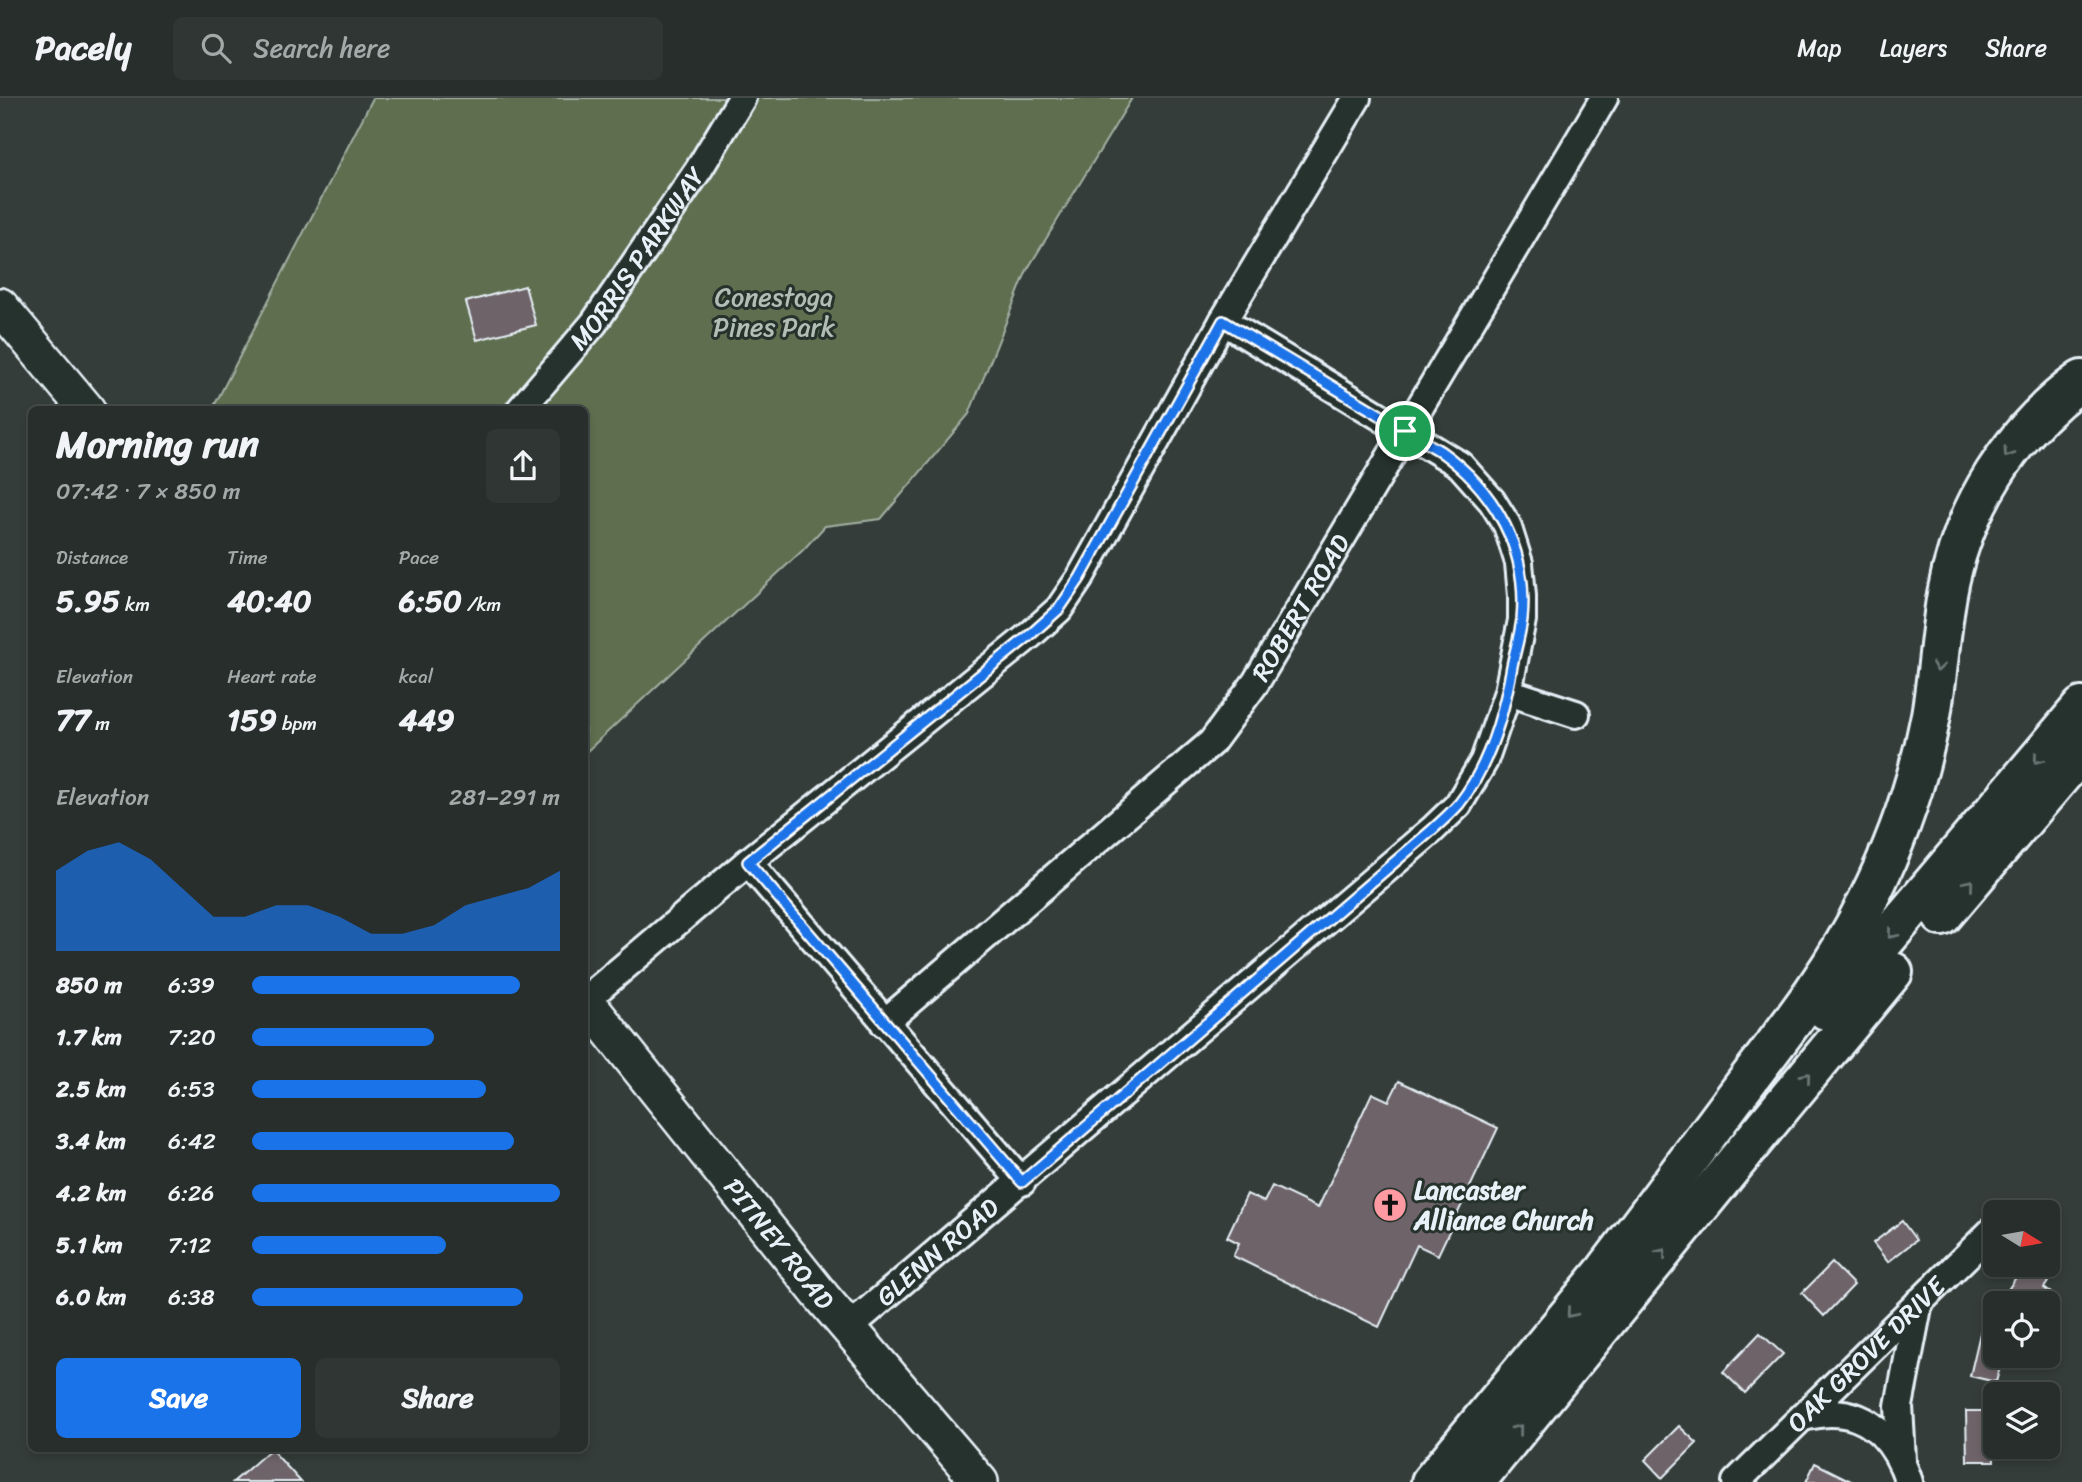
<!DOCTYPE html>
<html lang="en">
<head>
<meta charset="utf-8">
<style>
  :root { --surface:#272e2b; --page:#2f3633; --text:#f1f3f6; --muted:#a4a8a9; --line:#434a47; --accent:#1a73e8 }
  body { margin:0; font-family:Sriracha,sans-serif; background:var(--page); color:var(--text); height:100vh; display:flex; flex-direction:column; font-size:26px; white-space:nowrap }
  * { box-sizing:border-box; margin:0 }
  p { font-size:23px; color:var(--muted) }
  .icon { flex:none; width:38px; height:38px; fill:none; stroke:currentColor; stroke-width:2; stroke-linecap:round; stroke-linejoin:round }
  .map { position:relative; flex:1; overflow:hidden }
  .side { position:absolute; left:28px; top:308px; width:560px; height:1046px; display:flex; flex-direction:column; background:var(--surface); border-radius:10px; box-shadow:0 4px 10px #0003,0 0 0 2px var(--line) }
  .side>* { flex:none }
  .needle { width:46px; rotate:101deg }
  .buttons { position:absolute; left:1983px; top:1102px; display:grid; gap:14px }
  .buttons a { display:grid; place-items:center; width:77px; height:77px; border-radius:10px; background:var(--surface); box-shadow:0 4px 10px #0003,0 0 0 2px var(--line); font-size:35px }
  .pin { position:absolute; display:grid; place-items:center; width:60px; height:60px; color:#fff; margin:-30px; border:4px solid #fff; border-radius:50%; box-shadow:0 2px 7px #0007 }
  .round { display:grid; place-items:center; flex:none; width:74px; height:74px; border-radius:10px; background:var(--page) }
  .summary { display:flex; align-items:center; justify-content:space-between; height:119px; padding:0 28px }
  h1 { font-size:38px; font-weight:800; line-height:52px }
  .metrics { display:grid; grid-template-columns:repeat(3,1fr); gap:10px; height:119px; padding:7px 28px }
  .metrics div { display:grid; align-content:center }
  .metrics b { font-size:30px; font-weight:800 }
  .metrics small { font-size:19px; font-weight:400 }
  .metrics p { font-size:19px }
  .chart { height:196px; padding:14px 28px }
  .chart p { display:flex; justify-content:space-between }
  .chart svg { width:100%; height:126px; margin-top:7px; fill:var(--accent); opacity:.7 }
  .cta { display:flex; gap:14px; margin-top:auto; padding:14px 28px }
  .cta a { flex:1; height:80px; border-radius:10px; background:var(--accent); color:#fff; font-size:28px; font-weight:800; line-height:80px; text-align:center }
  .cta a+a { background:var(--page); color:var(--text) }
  ul { padding:0 28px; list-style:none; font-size:23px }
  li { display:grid; grid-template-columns:112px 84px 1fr; align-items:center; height:52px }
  li i { height:18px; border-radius:9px; background:var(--accent) }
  header { display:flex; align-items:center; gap:42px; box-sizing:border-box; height:98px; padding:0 35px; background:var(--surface); border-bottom:2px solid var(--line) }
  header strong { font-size:33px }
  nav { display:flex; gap:38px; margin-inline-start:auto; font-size:24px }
  .search { width:490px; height:63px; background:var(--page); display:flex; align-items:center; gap:18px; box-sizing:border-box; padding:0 24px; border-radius:10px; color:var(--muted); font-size:26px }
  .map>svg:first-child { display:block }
  .green { fill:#5e6e50; stroke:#a3b0a4; stroke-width:2 }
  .building { fill:#6d6367; stroke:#e8f1f8; stroke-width:2 }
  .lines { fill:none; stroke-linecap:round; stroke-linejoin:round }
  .minor-casing { stroke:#e8f1f8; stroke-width:32 }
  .major-casing { stroke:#e8f1f8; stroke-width:40 }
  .highway-casing { stroke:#e8f1f8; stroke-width:44 }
  .minor { stroke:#26332d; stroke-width:26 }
  .major { stroke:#26332d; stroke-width:35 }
  .highway { stroke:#26332d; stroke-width:38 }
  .oneway { stroke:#6a7674 }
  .route-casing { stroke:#fff; stroke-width:14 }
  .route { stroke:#1a73e8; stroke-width:9 }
  .labels { text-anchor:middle; stroke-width:6; stroke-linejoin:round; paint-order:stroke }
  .street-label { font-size:26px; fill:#e8f1f8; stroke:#26332d }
  .park-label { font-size:26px; fill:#b1bdb5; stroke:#26332d }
  .poi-label { font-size:26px; font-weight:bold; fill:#e8f1f8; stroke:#26332d; text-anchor:start }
</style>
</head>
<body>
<header>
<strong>Pacely</strong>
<div class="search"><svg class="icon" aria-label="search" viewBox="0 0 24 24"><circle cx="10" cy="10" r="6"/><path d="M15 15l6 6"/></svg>Search here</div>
<nav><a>Map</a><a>Layers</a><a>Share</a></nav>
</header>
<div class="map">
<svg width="2082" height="1384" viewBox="0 0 2082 1384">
  <rect width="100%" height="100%" fill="#343d39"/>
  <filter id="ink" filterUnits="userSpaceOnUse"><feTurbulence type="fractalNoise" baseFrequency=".0143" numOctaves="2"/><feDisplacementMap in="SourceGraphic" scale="14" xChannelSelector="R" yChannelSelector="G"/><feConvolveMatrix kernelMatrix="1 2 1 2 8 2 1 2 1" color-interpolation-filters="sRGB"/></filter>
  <g filter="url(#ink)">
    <polygon class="green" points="373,0 1132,0 1027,172 969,316 881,421 825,428 803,452 585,655 584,312 212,312"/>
    <g class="building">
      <polygon points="525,188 536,227 477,242 466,204"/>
      <polygon points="1399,983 1498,1030 1438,1157 1417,1147 1379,1229 1233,1158 1239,1145 1227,1139 1247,1096 1264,1104 1272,1088 1318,1110 1372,995 1389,1003"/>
      <polygon points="1902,1123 1916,1142 1888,1164 1873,1145"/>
      <polygon points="1832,1165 1854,1187 1824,1218 1802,1195"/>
      <polygon points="2024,1167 2036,1167 2052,1178 2044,1190 2051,1195 2044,1206 2009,1206 2002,1201"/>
      <polygon points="1981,1231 1995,1234 1995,1258 2003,1258 1996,1284 1970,1278"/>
      <polygon points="1760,1235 1783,1256 1745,1295 1723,1274"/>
      <polygon points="1966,1313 1993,1313 1994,1363 1967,1363"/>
      <polygon points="1679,1328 1697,1345 1662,1380 1645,1362"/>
      <polygon points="271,1351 301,1384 233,1384"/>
      <polygon points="1815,1365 1853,1384 1806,1384"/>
    </g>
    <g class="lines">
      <g class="minor-casing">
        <g id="minor">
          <path id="s1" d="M520,312L594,225L699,71L742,0"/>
          <polyline points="1508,594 1576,616"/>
          <polyline points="748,764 1022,1084"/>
          <polyline points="585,902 748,764 1030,537 1059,511 1080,480 1223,223 1357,0"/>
          <path id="s2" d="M884,925L1212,644L1256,584L1604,0"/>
          <path id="s3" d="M849,1229L1432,732L1458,707L1484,663L1508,594L1522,522V498L1519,465L1507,427L1492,403L1460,367L1223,223"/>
          <path d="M1803,1319C1812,1317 1822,1315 1831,1315C1873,1315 1897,1347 1909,1384"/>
          <polyline points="1902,1362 1899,1308 1919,1204"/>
          <path id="s4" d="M1736,1384L1995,1130"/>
        </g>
      </g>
      <g class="major-casing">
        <g id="major">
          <polyline points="0,208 87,312"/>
          <path id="s5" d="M584,901L822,1199L980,1384"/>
        </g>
      </g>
      <g class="highway-casing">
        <g id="highway">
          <polyline points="1942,818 2082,653"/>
          <polyline points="1826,912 2082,609"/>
          <path d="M1608,1169C1656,1106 1703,1042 1751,978C1794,922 1837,866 1868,802C1897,744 1919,681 1931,617C1938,577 1940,536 1947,496C1962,411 2012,332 2082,282"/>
          <polyline points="1431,1384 1624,1150"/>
          <polyline points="1475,1384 1735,1065 1893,874"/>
        </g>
      </g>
      <use href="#minor" class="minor"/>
      <use href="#major" class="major"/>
      <use href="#highway" class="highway"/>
    </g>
    <defs><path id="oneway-chevron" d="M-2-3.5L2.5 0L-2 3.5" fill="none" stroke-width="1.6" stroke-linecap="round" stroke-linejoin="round" transform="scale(1.75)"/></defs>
    <g class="oneway">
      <use href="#oneway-chevron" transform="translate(2008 355) rotate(124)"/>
      <use href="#oneway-chevron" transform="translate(1938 569) rotate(98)"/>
      <use href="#oneway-chevron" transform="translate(2038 661) rotate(130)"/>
      <use href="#oneway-chevron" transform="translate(1969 786) rotate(-50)"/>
      <use href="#oneway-chevron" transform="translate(1892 836) rotate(130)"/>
      <use href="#oneway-chevron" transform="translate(1806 979) rotate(-50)"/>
      <use href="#oneway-chevron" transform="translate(1662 1155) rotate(-51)"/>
      <use href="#oneway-chevron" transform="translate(1571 1215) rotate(130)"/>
      <use href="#oneway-chevron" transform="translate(1518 1331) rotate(-51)"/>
    </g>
  </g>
  <g class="lines" filter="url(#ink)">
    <g class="route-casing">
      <path id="route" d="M1223,223L1440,353C1495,392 1529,452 1522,521C1520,537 1515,553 1512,568C1504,615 1489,668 1459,706C1451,715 1441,724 1432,732L1022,1084L748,764L1030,537L1059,511L1080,480Z"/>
    </g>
    <use href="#route" class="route"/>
  </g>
  <defs>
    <g id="church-disc" transform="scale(1.75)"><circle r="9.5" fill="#ff9aa2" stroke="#26332d"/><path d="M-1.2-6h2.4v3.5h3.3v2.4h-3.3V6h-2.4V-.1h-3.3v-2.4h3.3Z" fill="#111"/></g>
  </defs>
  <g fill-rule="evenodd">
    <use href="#church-disc" x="1390" y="1107"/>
  </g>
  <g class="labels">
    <g class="street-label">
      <text dy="9" stroke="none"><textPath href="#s1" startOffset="192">MORRIS PARKWAY</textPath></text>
      <text dy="9" stroke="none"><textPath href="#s2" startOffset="593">ROBERT ROAD</textPath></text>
      <text dy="9" stroke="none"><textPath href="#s5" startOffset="313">PITNEY ROAD</textPath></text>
      <text dy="9" stroke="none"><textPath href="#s3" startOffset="116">GLENN ROAD</textPath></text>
      <text dy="9" stroke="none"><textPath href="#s4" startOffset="182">OAK GROVE DRIVE</textPath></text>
    </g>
    <g class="park-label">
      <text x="774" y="208">Conestoga<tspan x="774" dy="30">Pines Park</tspan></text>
    </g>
    <g class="poi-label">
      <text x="1414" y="1101">Lancaster<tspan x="1414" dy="30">Alliance Church</tspan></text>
    </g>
  </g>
</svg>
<div class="buttons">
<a><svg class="needle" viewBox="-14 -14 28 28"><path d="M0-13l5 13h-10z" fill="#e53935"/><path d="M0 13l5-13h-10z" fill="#a4a8a9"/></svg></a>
<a><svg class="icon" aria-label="locate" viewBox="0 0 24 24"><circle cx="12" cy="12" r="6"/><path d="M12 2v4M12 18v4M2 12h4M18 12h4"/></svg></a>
<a><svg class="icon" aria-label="layers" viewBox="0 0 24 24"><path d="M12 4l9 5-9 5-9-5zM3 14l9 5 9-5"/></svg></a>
</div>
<div class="pin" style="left:1405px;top:333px;background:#1e9e55"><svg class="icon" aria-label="arrive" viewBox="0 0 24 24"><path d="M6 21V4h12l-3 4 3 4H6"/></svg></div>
<section class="side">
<div class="summary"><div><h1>Morning run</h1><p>07:42 · 7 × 850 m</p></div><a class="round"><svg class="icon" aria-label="share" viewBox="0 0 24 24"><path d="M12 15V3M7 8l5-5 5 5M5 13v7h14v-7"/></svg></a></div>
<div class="metrics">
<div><p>Distance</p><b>5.95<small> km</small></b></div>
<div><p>Time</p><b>40:40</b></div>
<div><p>Pace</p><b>6:50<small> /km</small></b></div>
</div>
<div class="metrics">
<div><p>Elevation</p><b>77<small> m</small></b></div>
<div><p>Heart rate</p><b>159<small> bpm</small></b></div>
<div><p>kcal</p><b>449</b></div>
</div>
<div class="chart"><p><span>Elevation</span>281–291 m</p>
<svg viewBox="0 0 160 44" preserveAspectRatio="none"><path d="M0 44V16L10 9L20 6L30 12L40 22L50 32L60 32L70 28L80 28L90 32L100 38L110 38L120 35L130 28L140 25L150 22L160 16V44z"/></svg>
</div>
<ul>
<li><b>850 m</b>6:39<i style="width:87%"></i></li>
<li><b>1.7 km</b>7:20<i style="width:59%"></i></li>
<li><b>2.5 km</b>6:53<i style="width:76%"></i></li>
<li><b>3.4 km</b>6:42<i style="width:85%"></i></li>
<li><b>4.2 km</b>6:26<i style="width:100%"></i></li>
<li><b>5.1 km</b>7:12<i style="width:63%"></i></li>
<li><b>6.0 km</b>6:38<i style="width:88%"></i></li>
</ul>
<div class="cta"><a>Save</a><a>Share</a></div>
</section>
</div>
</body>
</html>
